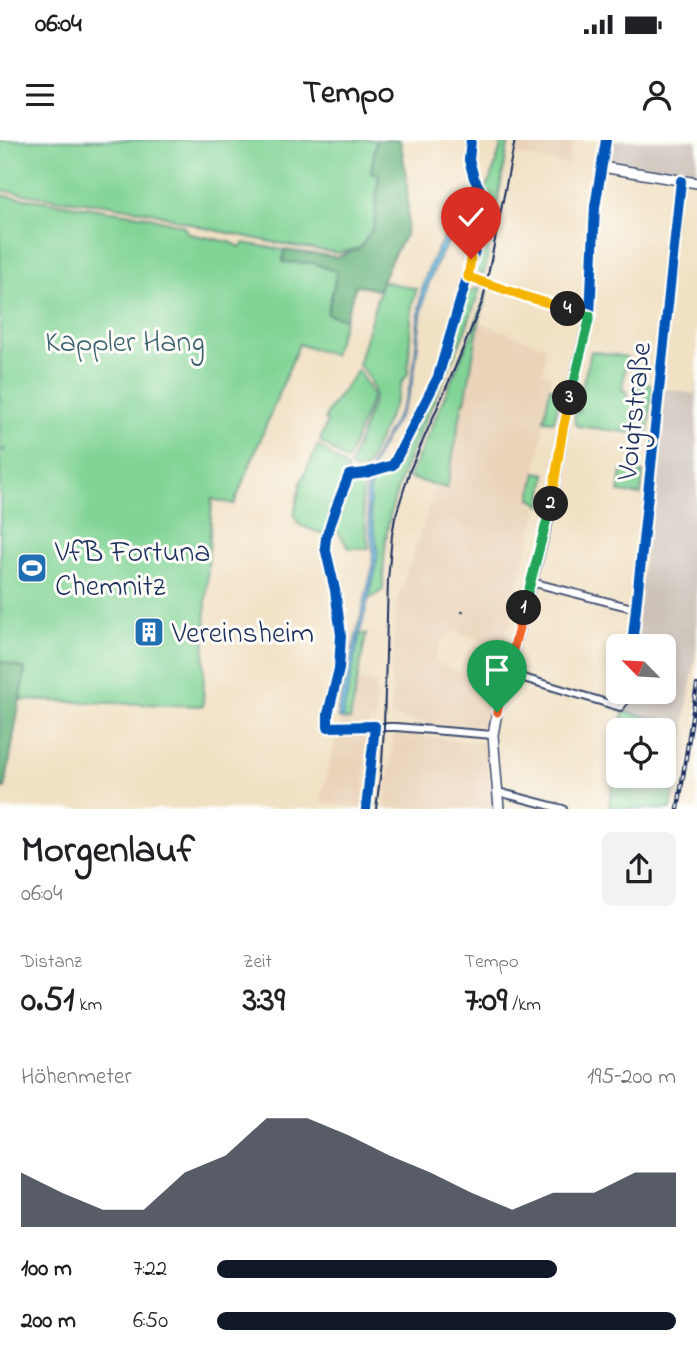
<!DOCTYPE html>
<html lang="de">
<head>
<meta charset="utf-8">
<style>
  :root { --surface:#fff; --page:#f2f2f2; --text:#202124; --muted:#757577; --accent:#111827 }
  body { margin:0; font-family:"Indie Flower",sans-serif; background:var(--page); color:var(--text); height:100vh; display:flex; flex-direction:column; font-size:26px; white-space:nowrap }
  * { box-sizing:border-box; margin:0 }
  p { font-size:23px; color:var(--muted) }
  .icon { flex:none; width:38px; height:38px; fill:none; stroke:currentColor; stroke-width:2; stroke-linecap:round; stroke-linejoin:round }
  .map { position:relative; height:669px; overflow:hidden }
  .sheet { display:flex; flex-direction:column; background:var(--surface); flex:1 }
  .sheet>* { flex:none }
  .needle { width:46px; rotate:294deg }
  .controls { position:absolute; left:606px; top:494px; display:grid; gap:14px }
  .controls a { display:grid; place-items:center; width:70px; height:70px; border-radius:10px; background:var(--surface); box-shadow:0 4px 10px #0003; font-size:35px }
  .pin { position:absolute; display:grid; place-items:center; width:60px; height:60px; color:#fff; margin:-72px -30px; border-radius:50% 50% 50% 0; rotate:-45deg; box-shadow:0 0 7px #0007 }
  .pin .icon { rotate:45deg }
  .km { position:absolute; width:35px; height:35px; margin:-18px; border-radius:50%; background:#222; color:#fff; font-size:19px; line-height:35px; text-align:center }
  .round { display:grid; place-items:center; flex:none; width:74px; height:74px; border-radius:10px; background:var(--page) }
  .headline { display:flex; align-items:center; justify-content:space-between; height:119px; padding:0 21px }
  h1 { font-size:38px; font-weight:800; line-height:52px }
  .stats { display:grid; grid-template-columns:repeat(3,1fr); gap:10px; height:119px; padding:7px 21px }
  .stats div { display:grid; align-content:center }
  .stats b { font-size:35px; font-weight:800 }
  .stats small { font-size:19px; font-weight:400 }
  .stats p { font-size:19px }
  .chart { height:196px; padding:14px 21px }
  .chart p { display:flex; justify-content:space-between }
  .chart svg { width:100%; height:126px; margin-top:7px; fill:var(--accent); opacity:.7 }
  ul { padding:0 21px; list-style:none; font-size:23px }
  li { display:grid; grid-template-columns:112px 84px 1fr; align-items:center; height:52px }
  li i { height:18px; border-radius:9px; background:var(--accent) }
  .status { display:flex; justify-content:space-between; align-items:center; height:49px; padding:0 35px; background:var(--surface); direction:ltr }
  .status svg { height:19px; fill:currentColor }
  header { display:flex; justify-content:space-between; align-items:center; height:91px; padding:0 21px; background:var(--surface); font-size:32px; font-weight:800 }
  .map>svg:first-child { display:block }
  .built { fill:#ead3b9 }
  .industrial { fill:#ccc2b9 }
  .green { fill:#82d496; stroke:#4e827a; stroke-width:2 }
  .forest { fill:#69b67f; stroke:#42726e; stroke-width:2 }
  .water { fill:#64bde1; stroke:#4076a0; stroke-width:2 }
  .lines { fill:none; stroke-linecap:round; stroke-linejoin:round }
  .street-casing { stroke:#3b4a6d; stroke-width:10 }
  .secondary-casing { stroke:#3b4a6d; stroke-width:12 }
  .street { stroke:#fff; stroke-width:6 }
  .secondary { stroke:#fff; stroke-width:9 }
  .tram { stroke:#1b2f5e; stroke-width:2 }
  .rail-casing { stroke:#1b2f5e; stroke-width:4.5 }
  .rail { stroke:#fdfcf7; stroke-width:2; stroke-dasharray:5; stroke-linecap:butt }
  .cycleway-casing { stroke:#fdfcf7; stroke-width:15 }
  .cycleway { stroke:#0057b8; stroke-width:10 }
  .split-1-casing { stroke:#fff; stroke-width:14 }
  .split-2-casing { stroke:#fff; stroke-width:14 }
  .split-3-casing { stroke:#fff; stroke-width:14 }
  .split-4-casing { stroke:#fff; stroke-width:14 }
  .split-5-casing { stroke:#fff; stroke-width:14 }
  .split-1 { stroke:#f0652b; stroke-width:9 }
  .split-2 { stroke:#22a559; stroke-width:9 }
  .split-3 { stroke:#f5b400; stroke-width:9 }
  .split-4 { stroke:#22a559; stroke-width:9 }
  .split-5 { stroke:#f5b400; stroke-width:9 }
  .labels { text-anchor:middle; stroke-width:6; stroke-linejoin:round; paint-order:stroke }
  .park-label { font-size:30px; fill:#3a616f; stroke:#fdfcf7 }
  .street-label { font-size:30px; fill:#1b2f5e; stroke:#fdfcf7 }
  .poi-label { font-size:30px; fill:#1b2f5e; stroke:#fdfcf7; text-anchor:start }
</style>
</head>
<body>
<div class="status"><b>06:04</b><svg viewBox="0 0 49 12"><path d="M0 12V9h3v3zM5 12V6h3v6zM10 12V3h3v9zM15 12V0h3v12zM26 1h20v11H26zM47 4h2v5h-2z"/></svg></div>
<header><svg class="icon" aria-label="menu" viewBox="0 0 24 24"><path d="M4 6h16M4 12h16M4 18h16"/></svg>Tempo<svg class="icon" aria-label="person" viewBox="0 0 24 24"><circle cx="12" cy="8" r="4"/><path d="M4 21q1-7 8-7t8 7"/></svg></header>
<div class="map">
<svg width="697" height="669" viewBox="0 0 697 669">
  <rect width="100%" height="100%" fill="#fdfcf7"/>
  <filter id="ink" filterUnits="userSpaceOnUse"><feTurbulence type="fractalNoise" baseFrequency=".0143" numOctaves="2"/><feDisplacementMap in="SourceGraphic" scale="14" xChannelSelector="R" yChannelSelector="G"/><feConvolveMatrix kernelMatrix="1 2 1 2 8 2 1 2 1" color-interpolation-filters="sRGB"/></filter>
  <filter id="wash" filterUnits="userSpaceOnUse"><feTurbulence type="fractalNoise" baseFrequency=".00686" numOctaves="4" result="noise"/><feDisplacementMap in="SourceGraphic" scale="28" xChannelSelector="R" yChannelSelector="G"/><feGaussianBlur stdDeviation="1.57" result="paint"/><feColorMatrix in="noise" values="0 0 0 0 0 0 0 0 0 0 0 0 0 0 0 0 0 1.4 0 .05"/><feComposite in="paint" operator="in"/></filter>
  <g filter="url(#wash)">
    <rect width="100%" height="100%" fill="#f1e1c4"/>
    <g class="built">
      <polygon points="518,0 573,0 569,25 514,14"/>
      <polygon points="479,182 546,207 543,233 552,235 531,363 538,370 510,472 513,474 503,508 455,492 441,502 434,522 494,544 486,583 481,588 402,580 401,578 390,577 392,547 391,546 391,521 393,521 395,476 398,458 436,345 447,347 463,262 465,261"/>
      <polygon points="357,542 376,543 376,580 369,581 364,648 361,669 321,662 328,627 342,579 350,579"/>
      <polygon points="394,593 483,603 485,606 493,669 384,669"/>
    </g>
    <g class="industrial">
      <polygon points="613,0 697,0 697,35 610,21"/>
      <polygon points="697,239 697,505 684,587 624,571 627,551 663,551 663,506 634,506 663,248 695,254"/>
    </g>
    <g class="green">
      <polygon points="0,0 376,0 371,32 379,33 374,86 360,108 338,113 286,105 205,88 155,73 105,64 60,60 0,50"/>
      <path d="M503,0H509L484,135L476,131C468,114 488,85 488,66C488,60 486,55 484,50L491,38Z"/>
      <polygon points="0,55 146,76 183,86 189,94 230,102 240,107 244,103 284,110 283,122 314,123 337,132 327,173 345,179 333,215 299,204 234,364 212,359 206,460 203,566 21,560 25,529 0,521 0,311 6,310 0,309"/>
      <path d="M382,141L417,149L412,165L408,234L402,242L398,256L365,330H354L350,325L375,256C373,246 367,231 358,225Z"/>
      <path d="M476,148H480C458,223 414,289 393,364C385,392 383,422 383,450L368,460L375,432L378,410L370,378V347L373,334L396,328L443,230L452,196L464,158L466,155Z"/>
      <polygon points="487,152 479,182 465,262 463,262 447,348 409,338 472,193"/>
      <path d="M591,211L627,217L622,250L628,252L627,260L636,262L639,243L653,245L648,295L578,286C573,282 574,278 576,272L579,273L580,270L577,269Z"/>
      <polygon points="358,230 373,255 347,321 320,301 327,282 325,280 328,271"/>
      <polygon points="550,247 561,253 554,281 544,280"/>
      <polygon points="318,305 348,329 324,394 299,385 294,375 301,342"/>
      <polygon points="622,331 643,333 641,355 619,352"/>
      <polygon points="536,332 546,334 541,366 531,358"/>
      <path d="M364,336L362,363L369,408H349L333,385C339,367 342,338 364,336Z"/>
      <polygon points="360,494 366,494 350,580 342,579"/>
      <polygon points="627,555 624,571 684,587 671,669 609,669 618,600 618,635 663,635 663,590 620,590"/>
    </g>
    <g class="forest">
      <polygon points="376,0 400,0 407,40 408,83 405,95 390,122 378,150 356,145 345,179 327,174 337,132 314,123 283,122 284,110 338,117 360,108 374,86 379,34 371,33"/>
      <polygon points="0,521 25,529 5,648 0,647"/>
    </g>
    <g class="water">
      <path d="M477,51L479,55C454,91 429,126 422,170C417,197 418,224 410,251C401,279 381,301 372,328L370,329C379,302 399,279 408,252C419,219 415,183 422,150C430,113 455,80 477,51Z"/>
      <polygon points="373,334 370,347 370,370 378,410 375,432 359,497 342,579 338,578 339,572 338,571 372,430 373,410 366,360 368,335"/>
    </g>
  </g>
  <g filter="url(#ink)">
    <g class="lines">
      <g class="street-casing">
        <g id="street">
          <polyline points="471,7 471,0"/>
          <polyline points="468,137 527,157 590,175"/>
          <polyline points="349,335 366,333 393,325 438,237 446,206 468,137 471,119 485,71 483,55 478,46"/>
          <polyline points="531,442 636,469"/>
          <polyline points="632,506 681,41"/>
          <polyline points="507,533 620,567 625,561 627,551"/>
          <polyline points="328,587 396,587 493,595"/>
          <polyline points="498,652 563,669"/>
        </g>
      </g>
      <g class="secondary-casing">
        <g id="secondary">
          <polyline points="602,27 697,43"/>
          <polyline points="499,669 493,595 497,572 550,373 566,272 590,175 595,67 606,0"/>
        </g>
      </g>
      <use href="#street" class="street"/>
      <use href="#secondary" class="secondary"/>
      <g class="tram">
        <polyline points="462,472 463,471"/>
        <polyline points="376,669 382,623 384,587 388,440 392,395 395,378 410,330 457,223 483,160 515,0"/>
      </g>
      <g class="rail-casing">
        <polyline id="rail" points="678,669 697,545"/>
      </g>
      <use href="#rail" class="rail"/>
      <g class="cycleway-casing">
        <g id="cycleway">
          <polyline points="590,175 595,67 606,0"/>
          <polyline points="632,506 681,41"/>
          <polyline points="366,669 375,586 328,587 328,574 339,529 341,495 335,450 325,407 326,398 336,368 349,335 366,333 393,325 438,237 484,79 486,65 483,55 474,38 469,20 471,0"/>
        </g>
      </g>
      <use href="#cycleway" class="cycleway"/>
    </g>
  </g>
  <g class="lines" filter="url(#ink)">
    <g class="split-1-casing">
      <polyline id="split-1" points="497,572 524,468"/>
    </g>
    <g class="split-2-casing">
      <polyline id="split-2" points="524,468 551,364"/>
    </g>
    <g class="split-3-casing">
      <polyline id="split-3" points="551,364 563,289 570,258"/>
    </g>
    <g class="split-4-casing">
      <polyline id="split-4" points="568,169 590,176 570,258"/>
    </g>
    <g class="split-5-casing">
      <polyline id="split-5" points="471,119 468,137 527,157 568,169"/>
    </g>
    <use href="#split-1" class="split-1"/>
    <use href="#split-2" class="split-2"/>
    <use href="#split-3" class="split-3"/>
    <use href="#split-4" class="split-4"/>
    <use href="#split-5" class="split-5"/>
  </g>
  <defs>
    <g id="stadium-square" transform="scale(1.575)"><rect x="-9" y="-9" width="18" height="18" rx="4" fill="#1f6fb2" stroke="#fdfcf7"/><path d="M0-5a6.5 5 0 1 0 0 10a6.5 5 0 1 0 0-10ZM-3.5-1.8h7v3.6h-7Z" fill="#fff"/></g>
    <g id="building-square" transform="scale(1.575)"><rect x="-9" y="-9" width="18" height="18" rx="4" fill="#1f6fb2" stroke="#fdfcf7"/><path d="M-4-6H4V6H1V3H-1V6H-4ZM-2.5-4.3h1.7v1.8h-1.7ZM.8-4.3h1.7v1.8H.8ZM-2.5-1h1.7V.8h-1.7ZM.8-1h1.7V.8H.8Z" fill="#fff"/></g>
  </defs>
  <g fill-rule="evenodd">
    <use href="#stadium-square" x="32" y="428"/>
    <use href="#building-square" x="149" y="492"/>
  </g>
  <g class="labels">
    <g class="park-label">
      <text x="125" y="211">Kappler Hang</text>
    </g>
    <g class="street-label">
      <text transform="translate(633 271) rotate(-84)" y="10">Voigtstraße</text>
    </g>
    <g class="poi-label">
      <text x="55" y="421">VfB Fortuna<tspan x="55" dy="34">Chemnitz</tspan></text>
      <text x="172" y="502">Vereinsheim</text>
    </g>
  </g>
</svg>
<div class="controls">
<a><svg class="needle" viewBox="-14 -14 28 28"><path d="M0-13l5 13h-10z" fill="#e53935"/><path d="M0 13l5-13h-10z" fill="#757577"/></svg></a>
<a><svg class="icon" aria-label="locate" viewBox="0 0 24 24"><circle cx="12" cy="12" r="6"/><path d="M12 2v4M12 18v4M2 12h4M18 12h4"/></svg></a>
</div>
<div class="pin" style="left:497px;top:572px;background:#1e9e55"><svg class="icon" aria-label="arrive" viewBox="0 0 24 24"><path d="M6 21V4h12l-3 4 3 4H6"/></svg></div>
<div class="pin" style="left:471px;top:119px;background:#d93025"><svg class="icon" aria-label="check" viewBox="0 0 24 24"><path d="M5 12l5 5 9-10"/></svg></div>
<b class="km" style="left:524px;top:468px">1</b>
<b class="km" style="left:551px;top:364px">2</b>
<b class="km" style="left:570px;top:258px">3</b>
<b class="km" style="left:568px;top:169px">4</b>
</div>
<section class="sheet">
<div class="headline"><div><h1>Morgenlauf</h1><p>06:04</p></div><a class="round"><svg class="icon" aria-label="share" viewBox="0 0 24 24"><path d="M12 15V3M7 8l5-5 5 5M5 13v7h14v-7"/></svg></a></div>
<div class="stats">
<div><p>Distanz</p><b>0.51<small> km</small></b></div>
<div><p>Zeit</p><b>3:39</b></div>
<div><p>Tempo</p><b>7:09<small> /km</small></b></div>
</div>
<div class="chart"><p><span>Höhenmeter</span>195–200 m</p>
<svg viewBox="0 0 160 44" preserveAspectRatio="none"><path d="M0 44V25L10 32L20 38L30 38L40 25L50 19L60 6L70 6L80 12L90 19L100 25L110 32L120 38L130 32L140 32L150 25L160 25V44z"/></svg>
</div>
<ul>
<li><b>100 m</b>7:22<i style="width:74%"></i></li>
<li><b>200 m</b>6:50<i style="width:100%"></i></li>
</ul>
</section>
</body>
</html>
